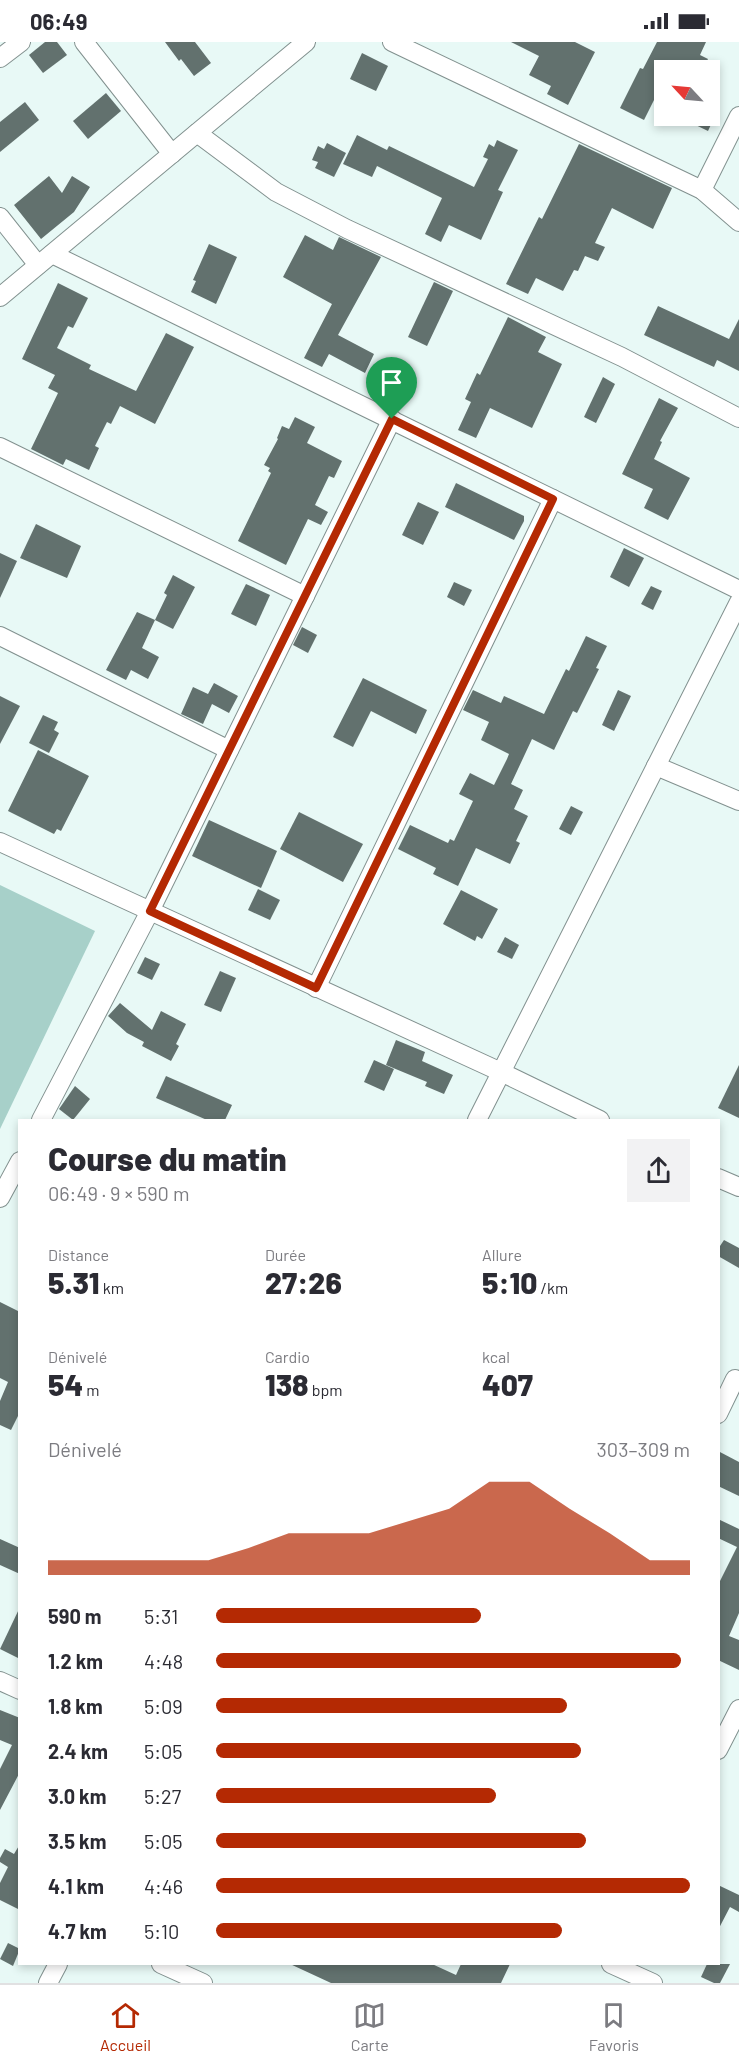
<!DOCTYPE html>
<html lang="fr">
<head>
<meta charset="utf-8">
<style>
  :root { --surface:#fff; --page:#f2f2f3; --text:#2b2b33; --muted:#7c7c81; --line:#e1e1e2; --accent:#b42903 }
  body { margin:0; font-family:Barlow,sans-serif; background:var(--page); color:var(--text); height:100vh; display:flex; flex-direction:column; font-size:22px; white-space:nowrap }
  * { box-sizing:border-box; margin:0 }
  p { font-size:20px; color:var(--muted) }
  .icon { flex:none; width:33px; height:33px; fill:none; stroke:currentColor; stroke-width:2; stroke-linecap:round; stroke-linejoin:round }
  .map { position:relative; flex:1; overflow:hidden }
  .panel { position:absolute; left:18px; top:1077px; width:702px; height:846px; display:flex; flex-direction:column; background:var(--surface); border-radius:0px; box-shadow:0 3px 9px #0003 }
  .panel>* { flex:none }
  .needle { width:39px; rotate:296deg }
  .fabs { position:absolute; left:654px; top:18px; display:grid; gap:12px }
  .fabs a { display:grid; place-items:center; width:66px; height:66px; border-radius:0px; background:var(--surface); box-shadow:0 3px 9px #0003; font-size:30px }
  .pin { position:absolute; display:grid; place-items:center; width:51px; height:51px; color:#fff; margin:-62px -26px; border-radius:50% 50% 50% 0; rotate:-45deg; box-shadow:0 0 6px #0007 }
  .pin .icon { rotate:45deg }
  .round { display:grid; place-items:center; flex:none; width:63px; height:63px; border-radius:0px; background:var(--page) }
  .summary { display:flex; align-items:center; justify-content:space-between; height:102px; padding:0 30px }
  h1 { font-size:33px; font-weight:800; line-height:45px }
  .metrics { display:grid; grid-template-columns:repeat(3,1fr); gap:9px; height:102px; padding:6px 30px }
  .metrics div { display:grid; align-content:center }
  .metrics b { font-size:30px; font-weight:800 }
  .metrics small { font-size:16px; font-weight:400 }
  .metrics p { font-size:16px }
  .chart { height:168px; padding:12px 30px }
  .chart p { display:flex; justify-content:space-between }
  .chart svg { width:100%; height:108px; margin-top:6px; fill:var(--accent); opacity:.7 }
  ul { padding:0 30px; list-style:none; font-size:20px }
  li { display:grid; grid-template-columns:96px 72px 1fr; align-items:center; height:45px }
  li i { height:15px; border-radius:8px; background:var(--accent) }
  .status { display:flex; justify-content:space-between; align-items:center; height:42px; padding:0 30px; background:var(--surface); direction:ltr }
  .status svg { height:16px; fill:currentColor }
  .menu { display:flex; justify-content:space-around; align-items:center; height:84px; border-top:2px solid var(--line); background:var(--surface); font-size:16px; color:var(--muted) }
  .menu a { display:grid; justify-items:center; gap:3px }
  .menu .on { color:var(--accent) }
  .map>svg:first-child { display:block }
  .pitch { fill:#a7d0c9 }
  .building { fill:#62716e }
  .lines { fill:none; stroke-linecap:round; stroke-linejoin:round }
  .minor-casing { stroke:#82918f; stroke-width:20 }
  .minor { stroke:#fff; stroke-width:18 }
  .route-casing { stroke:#fff; stroke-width:12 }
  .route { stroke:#b42903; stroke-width:8 }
</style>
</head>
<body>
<div class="status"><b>06:49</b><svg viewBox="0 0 49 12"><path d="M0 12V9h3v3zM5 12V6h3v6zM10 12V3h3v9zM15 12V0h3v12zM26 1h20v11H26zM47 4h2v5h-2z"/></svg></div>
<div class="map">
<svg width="739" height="1941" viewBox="0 0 739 1941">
  <rect width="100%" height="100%" fill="#e8f9f6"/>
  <polygon class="pitch" points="0,843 95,889 0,1087"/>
  <g class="building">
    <polygon points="45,0 57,0 67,13 43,31 29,13"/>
    <polygon points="165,0 195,0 211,21 194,34 181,17 179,19"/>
    <polygon points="511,0 575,0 595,10 568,63 547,52 551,44 529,33 539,14"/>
    <polygon points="657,0 706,0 700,13 708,17 702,28 664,28 664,38 644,78 620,66 640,26 643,27"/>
    <polygon points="362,11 388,24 376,49 350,37"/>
    <polygon points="106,51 121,69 88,97 73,79"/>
    <polygon points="25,60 39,78 0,110 0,80"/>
    <polygon points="677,74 715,74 708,89"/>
    <polygon points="357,93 387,108 389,104 474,145 488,117 483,115 489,102 494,105 497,98 518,108 498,148 503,150 481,198 449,183 441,200 425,192 442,156 377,124 372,135 343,122"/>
    <polygon points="327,101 346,111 334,135 315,126 318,120 312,118 318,104 324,107"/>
    <polygon points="579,102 672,146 653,187 612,166 595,201 605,205 598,219 585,214 578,229 574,228 563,249 536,236 528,252 506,242 539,175 542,177"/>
    <polygon points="49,134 62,151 72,134 90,145 74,170 41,197 14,163"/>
    <polygon points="305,193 333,208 339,195 381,215 338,293 374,312 365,331 329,312 322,325 304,316 332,262 283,235"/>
    <polygon points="209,202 237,215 216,262 191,250 196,239 193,238"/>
    <polygon points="434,240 453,249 427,304 408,295"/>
    <polygon points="58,241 88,256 73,286 68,284 57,306 91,323 89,327 136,349 166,291 194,305 155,382 120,364 111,382 107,380 95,404 99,406 89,428 66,417 63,423 31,407 58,351 48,346 55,333 22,317"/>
    <polygon points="658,264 729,297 739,277 739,329 717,318 714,325 644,293"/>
    <polygon points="508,275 546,295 538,310 562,322 532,386 490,366 476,396 458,388 471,360 465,357 477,331 480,333"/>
    <polygon points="603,335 615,342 596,381 584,375"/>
    <polygon points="659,356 678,366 660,399 662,400 654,417 690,436 668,478 644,466 653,447 622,432"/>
    <polygon points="295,375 315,385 307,401 342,419 334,436 329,434 315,463 328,470 321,483 308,477 286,523 238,499 271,431 268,429 270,426 264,423 278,397 277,396 282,384 289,387"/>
    <polygon points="456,441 524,474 524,479 514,498 445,465"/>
    <polygon points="418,460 439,470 423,503 402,493"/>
    <polygon points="36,482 81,504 67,536 20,516"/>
    <polygon points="624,506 644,516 629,545 610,535"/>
    <polygon points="0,511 17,519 0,556"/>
    <polygon points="173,533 195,545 173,587 155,578 167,553 164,551"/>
    <polygon points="454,540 472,548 464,564 447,555"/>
    <polygon points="246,542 270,553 256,584 231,572"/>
    <polygon points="651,544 662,549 653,568 641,562"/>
    <polygon points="137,570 155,578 142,606 159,615 148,637 131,628 126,638 106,628"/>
    <polygon points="302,585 317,593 308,611 293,603"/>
    <polygon points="586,594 607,604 596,626 599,627 577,671 573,669 554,708 532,697 511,742 523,748 514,767 528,774 516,799 520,801 510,822 476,806 458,844 433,832 436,826 398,807 410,783 448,801 450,797 454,799 473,759 459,752 470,731 494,743 507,717 509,712 481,698 489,680 463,668 473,648 501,661 504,654 544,672 566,627 569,629"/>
    <polygon points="363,636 427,668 416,692 371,669 353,705 333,695"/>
    <polygon points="214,641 238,654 229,671 212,662 203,682 181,672 193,645 208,652"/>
    <polygon points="618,648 631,654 614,689 602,683"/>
    <polygon points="0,654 20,664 0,702"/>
    <polygon points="43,673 58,680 54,688 59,691 49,711 29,701"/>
    <polygon points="38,708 89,734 61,789 57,787 54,792 8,769"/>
    <polygon points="571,764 583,770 571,793 559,787"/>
    <polygon points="299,770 363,802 343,840 280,807"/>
    <polygon points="209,778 277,809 261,846 192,814"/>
    <polygon points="258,847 280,858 270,878 248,868"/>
    <polygon points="461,848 498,867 482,897 477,894 475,899 443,882"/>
    <polygon points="505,895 519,903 512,917 497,910"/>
    <polygon points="145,915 160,922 152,938 137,931"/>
    <polygon points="220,929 236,936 221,970 204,963"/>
    <polygon points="120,961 152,988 161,969 186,982 176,1002 179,1004 171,1019 142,1004 144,1000 127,991 108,974"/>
    <polygon points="396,998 425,1010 422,1019 453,1033 444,1052 425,1044 427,1040 386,1023"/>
    <polygon points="374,1018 394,1027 384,1049 364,1040"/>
    <polygon points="739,1023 739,1076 718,1066"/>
    <polygon points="166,1034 232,1063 225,1078 207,1078 156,1056"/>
    <polygon points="75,1044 90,1057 73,1078 59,1067"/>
    <polygon points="724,1198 739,1206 739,1226 718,1214 718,1207"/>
    <polygon points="0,1260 20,1270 20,1370 11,1388 0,1383 0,1359 8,1340 0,1336"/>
    <polygon points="718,1409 739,1420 739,1454 718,1444"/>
    <polygon points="718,1477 739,1487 739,1571 729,1594 739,1598 739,1628 718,1618 718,1543 737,1505 718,1496"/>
    <polygon points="0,1497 20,1506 20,1532 0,1523"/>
    <polygon points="20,1565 20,1617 0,1607"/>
    <polygon points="0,1668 20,1676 20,1730 0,1768 0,1727 12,1703 0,1698"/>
    <polygon points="20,1802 20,1868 0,1858 0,1841 8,1825 0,1820 0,1816 5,1807 14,1812"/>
    <polygon points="718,1843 739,1853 739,1870 730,1865 718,1888"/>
    <polygon points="8,1901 20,1907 13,1924 0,1917"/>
    <polygon points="290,1922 432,1922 456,1933 461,1922 510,1922 501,1941 331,1941"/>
    <polygon points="707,1922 730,1922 720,1941 714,1941 701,1935"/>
  </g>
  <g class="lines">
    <g class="minor-casing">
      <g id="minor">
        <polyline points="84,0 172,112"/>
        <polyline points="392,0 702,148 739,180"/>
        <polyline points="0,16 21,0"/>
        <polyline points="197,91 276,150 347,187 622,315 739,376"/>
        <polyline points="702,148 739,74"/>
        <polyline points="0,175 38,223"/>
        <polyline points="52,212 739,548"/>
        <polyline points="0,255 306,0"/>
        <polyline points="0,405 305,554"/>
        <polyline points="0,594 229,708"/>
        <polyline points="656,724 739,759"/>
        <polyline points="0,800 501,1030 600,1078"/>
        <polyline points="316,946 553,457"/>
        <polyline points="41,1078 150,869 392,377"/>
        <polyline points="477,1078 739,560"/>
        <polyline points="718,1136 739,1145"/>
        <polyline points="0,1156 20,1119"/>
        <polyline points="718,1372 735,1337"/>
        <polyline points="0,1639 20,1648"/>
        <polyline points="718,1708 739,1667"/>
        <polyline points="161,1922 203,1941"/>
        <polyline points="611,1922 653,1941"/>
        <polyline points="48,1941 58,1922"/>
      </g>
    </g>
    <use href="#minor" class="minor"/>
  </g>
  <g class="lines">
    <g class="route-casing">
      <polygon id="route" points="392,377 553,457 316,946 150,869"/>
    </g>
    <use href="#route" class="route"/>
  </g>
</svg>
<div class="fabs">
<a><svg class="needle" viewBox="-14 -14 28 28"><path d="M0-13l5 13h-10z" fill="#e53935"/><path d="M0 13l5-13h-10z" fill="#7c7c81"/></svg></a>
</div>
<div class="pin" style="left:392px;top:377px;background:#1e9e55"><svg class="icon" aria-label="arrive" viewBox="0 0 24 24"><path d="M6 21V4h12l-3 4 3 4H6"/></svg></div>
<section class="panel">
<div class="summary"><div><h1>Course du matin</h1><p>06:49 · 9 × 590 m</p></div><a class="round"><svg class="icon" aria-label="share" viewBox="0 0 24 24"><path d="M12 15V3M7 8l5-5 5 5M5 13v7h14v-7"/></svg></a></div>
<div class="metrics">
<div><p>Distance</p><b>5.31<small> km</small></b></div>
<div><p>Durée</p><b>27:26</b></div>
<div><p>Allure</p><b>5:10<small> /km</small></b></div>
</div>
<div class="metrics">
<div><p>Dénivelé</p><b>54<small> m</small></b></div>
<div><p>Cardio</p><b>138<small> bpm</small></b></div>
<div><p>kcal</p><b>407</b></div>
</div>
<div class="chart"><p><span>Dénivelé</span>303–309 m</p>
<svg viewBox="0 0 160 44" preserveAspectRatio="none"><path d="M0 44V38L10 38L20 38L30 38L40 38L50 33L60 27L70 27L80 27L90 22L100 17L110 6L120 6L130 17L140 27L150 38L160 38V44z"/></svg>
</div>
<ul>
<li><b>590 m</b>5:31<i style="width:56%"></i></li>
<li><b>1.2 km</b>4:48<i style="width:98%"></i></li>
<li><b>1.8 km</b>5:09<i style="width:74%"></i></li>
<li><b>2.4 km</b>5:05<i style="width:77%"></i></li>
<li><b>3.0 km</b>5:27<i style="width:59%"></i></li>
<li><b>3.5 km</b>5:05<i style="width:78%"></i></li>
<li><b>4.1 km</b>4:46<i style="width:100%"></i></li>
<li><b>4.7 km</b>5:10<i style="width:73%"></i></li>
</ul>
</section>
</div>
<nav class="menu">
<a class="on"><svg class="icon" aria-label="home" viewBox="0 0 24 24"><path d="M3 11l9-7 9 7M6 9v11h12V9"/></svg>Accueil</a>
<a><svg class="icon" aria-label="map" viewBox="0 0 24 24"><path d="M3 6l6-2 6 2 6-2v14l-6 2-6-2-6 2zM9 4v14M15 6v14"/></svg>Carte</a>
<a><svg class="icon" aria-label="saved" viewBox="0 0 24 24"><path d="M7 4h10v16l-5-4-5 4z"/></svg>Favoris</a>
</nav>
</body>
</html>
